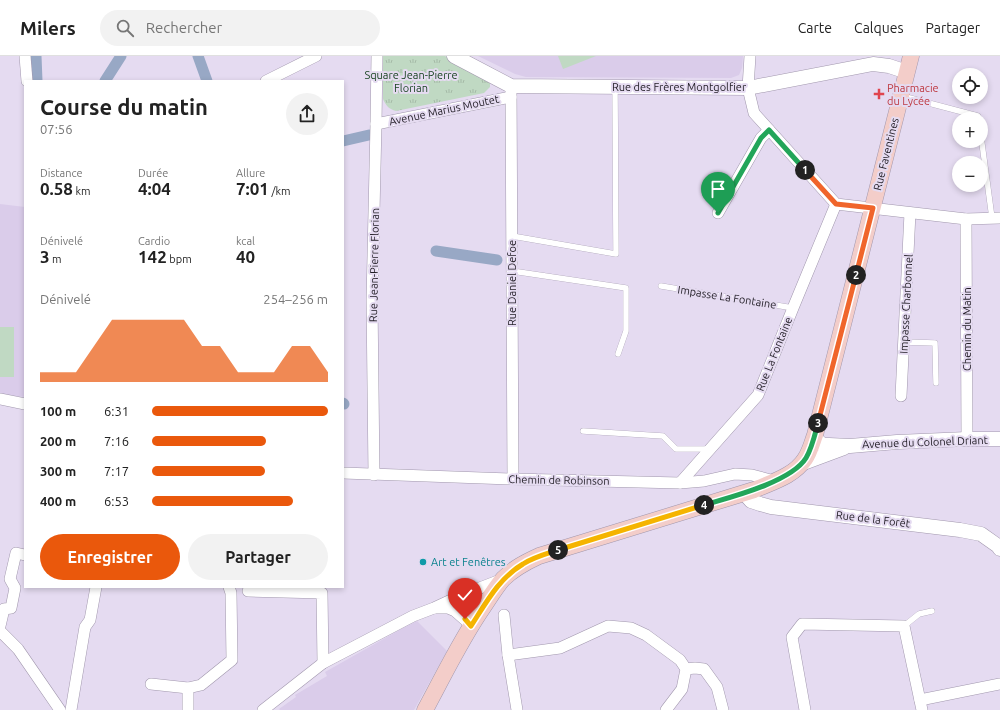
<!DOCTYPE html>
<html lang="fr">
<head>
<meta charset="utf-8">
<style>
  :root { --surface:#fff; --page:#f2f2f2; --text:#222; --muted:#767676; --line:#e0e0e0; --accent:#ea580c }
  body { margin:0; font-family:Ubuntu,sans-serif; background:var(--page); color:var(--text); height:100vh; display:flex; flex-direction:column; font-size:15px; white-space:nowrap }
  * { box-sizing:border-box; margin:0 }
  p { font-size:13px; color:var(--muted) }
  .icon { flex:none; width:22px; height:22px; fill:none; stroke:currentColor; stroke-width:2; stroke-linecap:round; stroke-linejoin:round }
  .map { position:relative; flex:1; overflow:hidden }
  .side { position:absolute; left:24px; top:24px; width:320px; height:508px; display:flex; flex-direction:column; background:var(--surface); border-radius:0px; box-shadow:0 2px 6px #0003 }
  .side>* { flex:none }
  .fabs { position:absolute; left:952px; top:12px; display:grid; gap:8px }
  .fabs a { display:grid; place-items:center; width:36px; height:36px; border-radius:50%; background:var(--surface); box-shadow:0 2px 6px #0003; font-size:20px }
  .pin { position:absolute; display:grid; place-items:center; width:34px; height:34px; color:#fff; margin:-41px -17px; border-radius:50% 50% 50% 0; rotate:-45deg; box-shadow:0 0 4px #0007 }
  .pin .icon { rotate:45deg }
  .km { position:absolute; width:20px; height:20px; margin:-10px; border-radius:50%; background:#222; color:#fff; font-size:11px; line-height:20px; text-align:center }
  .round { display:grid; place-items:center; flex:none; width:42px; height:42px; border-radius:21px; background:var(--page) }
  .headline { display:flex; align-items:center; justify-content:space-between; height:68px; padding:0 16px }
  h1 { font-size:22px; font-weight:700; line-height:30px }
  .stats { display:grid; grid-template-columns:repeat(3,1fr); gap:6px; height:68px; padding:4px 16px }
  .stats div { display:grid; align-content:center }
  .stats b { font-size:17px; font-weight:700 }
  .stats small { font-size:11px; font-weight:400 }
  .stats p { font-size:11px }
  .chart { height:112px; padding:8px 16px }
  .chart p { display:flex; justify-content:space-between }
  .chart svg { width:100%; height:72px; margin-top:4px; fill:var(--accent); opacity:.7 }
  .primary-button { display:flex; gap:8px; margin-top:auto; padding:8px 16px }
  .primary-button a { flex:1; height:46px; border-radius:24px; background:var(--accent); color:#fff; font-size:16px; font-weight:700; line-height:46px; text-align:center }
  .primary-button a+a { background:var(--page); color:var(--text) }
  ul { padding:0 16px; list-style:none; font-size:13px }
  li { display:grid; grid-template-columns:64px 48px 1fr; align-items:center; height:30px }
  li i { height:10px; border-radius:5px; background:var(--accent) }
  header { display:flex; align-items:center; gap:24px; box-sizing:border-box; height:56px; padding:0 20px; background:var(--surface); border-bottom:1px solid var(--line) }
  header strong { font-size:19px }
  nav { display:flex; gap:22px; margin-inline-start:auto; font-size:14px }
  .search { width:280px; height:36px; background:var(--page); display:flex; align-items:center; gap:10px; box-sizing:border-box; padding:0 14px; border-radius:22px; color:var(--muted); font-size:15px }
  .map>svg:first-child { display:block }
  .built { fill:#daccea }
  .green { fill:#c0d9c3 }
  .park { fill:url(#park-tufts) }
  .lines { fill:none; stroke-linecap:round; stroke-linejoin:round }
  .canal { stroke:#98a8c5; stroke-width:11 }
  .service-casing { stroke:#a197ad; stroke-width:6 }
  .minor-casing { stroke:#a197ad; stroke-width:12 }
  .tertiary-casing { stroke:#a197ad; stroke-width:15 }
  .secondary-casing { stroke:#a197ad; stroke-width:17 }
  .service { stroke:#fff; stroke-width:5.5 }
  .minor { stroke:#fff; stroke-width:11 }
  .tertiary { stroke:#fff; stroke-width:14 }
  .secondary { stroke:#f3cdc9; stroke-width:16 }
  .split-1-casing { stroke:#fff; stroke-width:8 }
  .split-2-casing { stroke:#fff; stroke-width:8 }
  .split-3-casing { stroke:#fff; stroke-width:8 }
  .split-4-casing { stroke:#fff; stroke-width:8 }
  .split-5-casing { stroke:#fff; stroke-width:8 }
  .split-6-casing { stroke:#fff; stroke-width:8 }
  .split-1 { stroke:#22a559; stroke-width:5 }
  .split-2 { stroke:#f0652b; stroke-width:5 }
  .split-3 { stroke:#f0652b; stroke-width:5 }
  .split-4 { stroke:#22a559; stroke-width:5 }
  .split-5 { stroke:#f5b400; stroke-width:5 }
  .split-6 { stroke:#f5b400; stroke-width:5 }
  .health-dot { fill:#e0444e; stroke:#e5dbf1; stroke-width:1.5 }
  .culture-dot { fill:#0f9aa8; stroke:#e5dbf1; stroke-width:1.5 }
  .labels { text-anchor:middle; stroke-width:4; stroke-linejoin:round; paint-order:stroke }
  .park-label { font-size:11px; fill:#1a4523; stroke:#e5dbf1 }
  .street-label { font-size:11px; fill:#201c24; stroke:#e5dbf1 }
  .health-label { font-size:11px; fill:#be3a42; stroke:#e5dbf1; text-anchor:start }
  .culture-label { font-size:11px; fill:#0d838f; stroke:#e5dbf1; text-anchor:start }
</style>
</head>
<body>
<header>
<strong>Milers</strong>
<div class="search"><svg class="icon" aria-label="search" viewBox="0 0 24 24"><circle cx="10" cy="10" r="6"/><path d="M15 15l6 6"/></svg>Rechercher</div>
<nav><a>Carte</a><a>Calques</a><a>Partager</a></nav>
</header>
<div class="map">
<svg width="1000" height="654" viewBox="0 0 1000 654">
  <defs>
    <pattern id="park-tufts" width="24" height="20" patternUnits="userSpaceOnUse"><rect width="24" height="20" fill="#c0d9c3"/><path d="M3 7l-1-3M5 7V3M7 7l1-3M15 17l-1-3M17 17v-4M19 17l1-3" fill="none" stroke="#a5baa7"/></pattern>
  </defs>
  <rect width="100%" height="100%" fill="#e5dbf1"/>
  <g class="built">
    <polygon points="478,0 743,0 742,12 739,19 731,22 526,21 515,18"/>
    <polygon points="0,148 25,151 25,341 0,338"/>
    <polygon points="417,565 447,595 414,654 280,654 279,653 296,641 295,639 327,620 325,616 403,572"/>
  </g>
  <g class="green">
    <polygon points="558,0 596,0 563,13"/>
    <rect x="0" y="271" width="14" height="50"/>
  </g>
  <path class="park" d="M383,0H445L488,23L490,26V31L484,37L396,55C389,53 386,50 383,43Z"/>
  <g class="lines">
    <g class="canal">
      <polyline points="36,0 37,25"/>
      <polyline points="198,0 207,25"/>
      <polyline points="105,25 121,0"/>
      <polyline points="343,85 369,79"/>
      <polyline points="436,195 497,204"/>
      <polyline points="343,347 344,348"/>
    </g>
    <g class="service-casing">
      <g id="service">
        <polyline points="902,40 978,60 979,63"/>
        <polyline points="981,80 992,162"/>
        <polyline points="512,180 616,198 615,31"/>
        <polyline points="512,215 626,232 626,275 618,298"/>
        <polyline points="661,230 793,252"/>
        <polyline points="904,286 935,287 936,327"/>
        <polyline points="583,375 663,380 676,393 710,393"/>
        <polyline points="904,570 919,558 932,555"/>
      </g>
    </g>
    <g class="minor-casing">
      <g id="minor">
        <polyline points="25,0 27,25"/>
        <polyline points="750,0 748,32 754,57 836,148 966,163 1000,162"/>
        <polyline points="266,25 316,0"/>
        <polyline points="511,30 513,423"/>
        <polyline points="376,68 511,41"/>
        <polyline points="718,157 761,82 769,74"/>
        <polyline points="966,163 967,383"/>
        <polyline points="901,340 910,157"/>
        <polyline points="0,343 25,348"/>
        <polyline points="343,417 513,423 680,427 704,425 735,418 752,419 774,425"/>
        <polyline points="374,419 372,244 376,68 377,0"/>
        <polyline points="680,427 758,339 793,252 836,148"/>
        <polyline points="248,535 322,537 323,607"/>
        <polyline points="435,552 448,552 455,555 471,569"/>
        <polyline points="504,559 508,599 517,654"/>
        <polyline points="0,570 4,553 11,552 15,532 10,523 16,497 25,499"/>
        <polyline points="0,575 18,593 60,654"/>
        <polyline points="508,599 560,592 608,570 631,572 646,579 680,604 686,613 682,633 666,654"/>
        <polyline points="686,613 695,612 704,613 717,631 723,654"/>
        <polyline points="151,628 188,632"/>
        <polyline points="920,644 1000,628"/>
        <polyline points="71,654 85,571 90,564 96,531"/>
        <polyline points="188,654 188,632 201,629 232,604 231,537 229,531"/>
        <polyline points="263,654 323,607 413,560 434,552 464,538 503,523"/>
        <polyline points="805,654 792,581 802,568 904,570 922,654"/>
      </g>
    </g>
    <g class="tertiary-casing">
      <g id="tertiary">
        <polyline points="454,0 511,30 748,32 873,8 889,10 907,16"/>
        <polyline points="815,379 818,385 823,389 829,389 850,390 897,386 967,383 1000,383"/>
        <polyline points="801,408 844,392"/>
        <polyline points="744,437 751,445 760,448 771,451 960,474 981,478 998,490 1000,493"/>
      </g>
    </g>
    <g class="secondary-casing">
      <path id="secondary" d="M425,654C444,619 461,583 484,550C490,541 496,531 503,523C514,512 526,506 539,500L754,434C772,426 794,420 805,403C810,396 812,387 815,379L911,0"/>
    </g>
    <use href="#service" class="service"/>
    <use href="#minor" class="minor"/>
    <use href="#tertiary" class="tertiary"/>
    <use href="#secondary" class="secondary"/>
  </g>
  <g class="lines">
    <g class="split-1-casing">
      <polyline id="split-1" points="718,157 761,82 769,74 805,114"/>
    </g>
    <g class="split-2-casing">
      <polyline id="split-2" points="805,114 836,148 873,152 856,219"/>
    </g>
    <g class="split-3-casing">
      <polyline id="split-3" points="818,367 856,219"/>
    </g>
    <g class="split-4-casing">
      <path id="split-4" d="M704,449C731,441 791,426 806,402C812,392 815,378 818,367"/>
    </g>
    <g class="split-5-casing">
      <polyline id="split-5" points="558,494 704,449"/>
    </g>
    <g class="split-6-casing">
      <path id="split-6" d="M465,563L471,570C486,547 499,522 523,508C534,501 546,498 558,494"/>
    </g>
    <use href="#split-1" class="split-1"/>
    <use href="#split-2" class="split-2"/>
    <use href="#split-3" class="split-3"/>
    <use href="#split-4" class="split-4"/>
    <use href="#split-5" class="split-5"/>
    <use href="#split-6" class="split-6"/>
  </g>
  <path class="health-dot" d="M877 32h4v4h4v4h-4v4h-4v-4h-4v-4h4z"/>
  <circle class="culture-dot" cx="423" cy="506" r="4"/>
  <g class="labels">
    <g class="park-label">
      <text x="411" y="23">Square Jean-Pierre<tspan x="411" dy="13">Florian</tspan></text>
    </g>
    <g class="street-label">
      <text x="679" y="35">Rue des Frères Montgolfier</text>
      <text transform="translate(444 54) rotate(-12)" y="4">Avenue Marius Moutet</text>
      <text transform="translate(886 98) rotate(-76)" y="4">Rue Faventines</text>
      <text transform="translate(374 209) rotate(-89)" y="4">Rue Jean-Pierre Florian</text>
      <text transform="translate(512 227) rotate(-90)" y="4">Rue Daniel Defoe</text>
      <text transform="translate(727 241) rotate(9)" y="4">Impasse La Fontaine</text>
      <text transform="translate(906 248) rotate(-87)" y="4">Impasse Charbonnel</text>
      <text transform="translate(967 273) rotate(-90)" y="4">Chemin du Matin</text>
      <text transform="translate(774 298) rotate(-68)" y="4">Rue La Fontaine</text>
      <text transform="translate(925 386) rotate(-2)" y="4">Avenue du Colonel Driant</text>
      <text transform="translate(559 424) rotate(1)" y="4">Chemin de Robinson</text>
      <text transform="translate(873 463) rotate(7)" y="4">Rue de la Forêt</text>
    </g>
    <g class="health-label">
      <text x="887" y="36">Pharmacie<tspan x="887" dy="13">du Lycée</tspan></text>
    </g>
    <g class="culture-label">
      <text x="431" y="510">Art et Fenêtres</text>
    </g>
  </g>
</svg>
<div class="fabs">
<a><svg class="icon" aria-label="locate" viewBox="0 0 24 24"><circle cx="12" cy="12" r="6"/><path d="M12 2v4M12 18v4M2 12h4M18 12h4"/></svg></a>
<a>+</a>
<a>−</a>
</div>
<div class="pin" style="left:718px;top:157px;background:#1e9e55"><svg class="icon" aria-label="arrive" viewBox="0 0 24 24"><path d="M6 21V4h12l-3 4 3 4H6"/></svg></div>
<div class="pin" style="left:465px;top:563px;background:#d93025"><svg class="icon" aria-label="check" viewBox="0 0 24 24"><path d="M5 12l5 5 9-10"/></svg></div>
<b class="km" style="left:805px;top:114px">1</b>
<b class="km" style="left:856px;top:219px">2</b>
<b class="km" style="left:818px;top:367px">3</b>
<b class="km" style="left:704px;top:449px">4</b>
<b class="km" style="left:558px;top:494px">5</b>
<section class="side">
<div class="headline"><div><h1>Course du matin</h1><p>07:56</p></div><a class="round"><svg class="icon" aria-label="share" viewBox="0 0 24 24"><path d="M12 15V3M7 8l5-5 5 5M5 13v7h14v-7"/></svg></a></div>
<div class="stats">
<div><p>Distance</p><b>0.58<small> km</small></b></div>
<div><p>Durée</p><b>4:04</b></div>
<div><p>Allure</p><b>7:01<small> /km</small></b></div>
</div>
<div class="stats">
<div><p>Dénivelé</p><b>3<small> m</small></b></div>
<div><p>Cardio</p><b>142<small> bpm</small></b></div>
<div><p>kcal</p><b>40</b></div>
</div>
<div class="chart"><p><span>Dénivelé</span>254–256 m</p>
<svg viewBox="0 0 160 44" preserveAspectRatio="none"><path d="M0 44V38L10 38L20 38L30 22L40 6L50 6L60 6L70 6L80 6L90 22L100 22L110 38L120 38L130 38L140 22L150 22L160 38V44z"/></svg>
</div>
<ul>
<li><b>100 m</b>6:31<i style="width:100%"></i></li>
<li><b>200 m</b>7:16<i style="width:65%"></i></li>
<li><b>300 m</b>7:17<i style="width:64%"></i></li>
<li><b>400 m</b>6:53<i style="width:80%"></i></li>
</ul>
<div class="primary-button"><a>Enregistrer</a><a>Partager</a></div>
</section>
</div>
</body>
</html>
